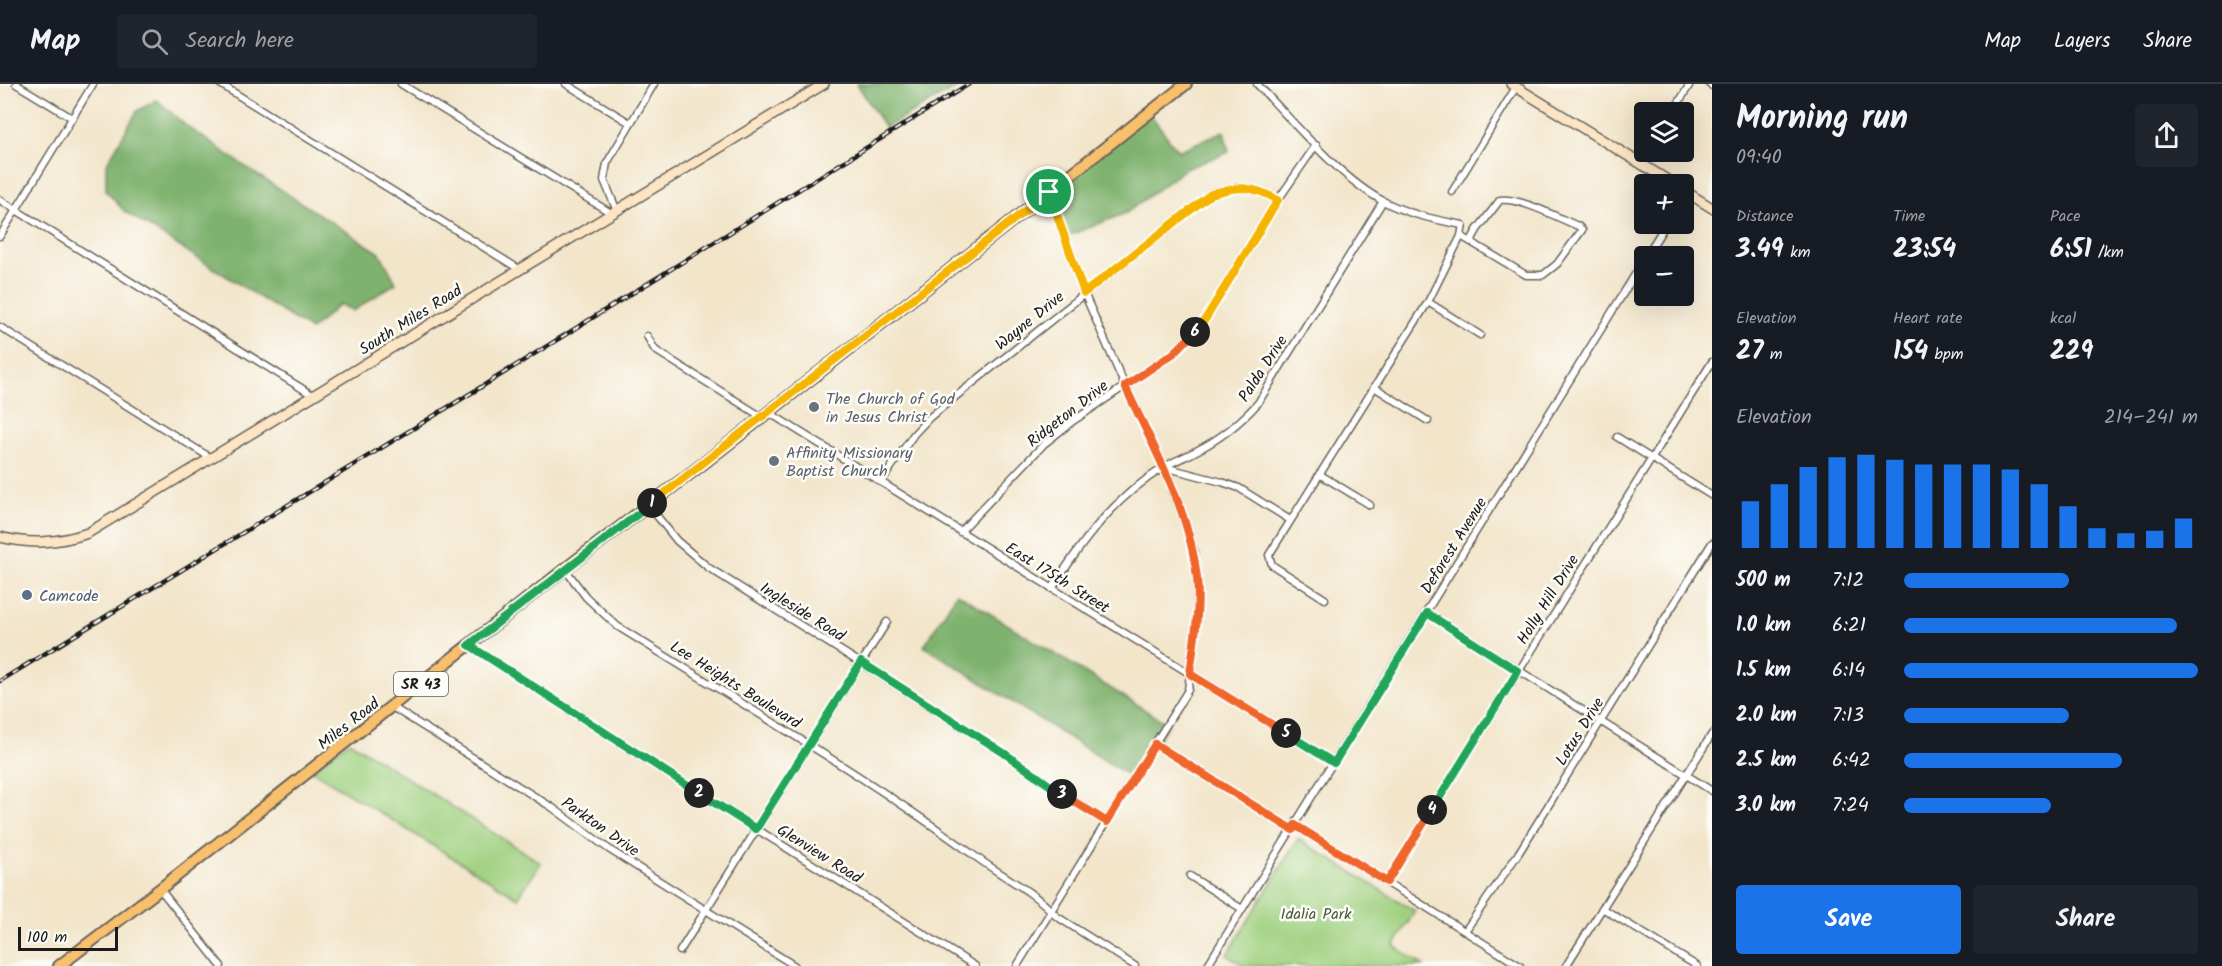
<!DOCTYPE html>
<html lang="en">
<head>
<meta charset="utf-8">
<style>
  :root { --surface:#171b24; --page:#20242c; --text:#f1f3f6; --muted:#9ea1a6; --line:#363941; --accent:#1a73e8 }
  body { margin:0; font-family:Kalam,sans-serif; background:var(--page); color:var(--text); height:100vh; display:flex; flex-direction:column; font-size:22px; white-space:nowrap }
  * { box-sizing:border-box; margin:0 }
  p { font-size:20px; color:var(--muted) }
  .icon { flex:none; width:33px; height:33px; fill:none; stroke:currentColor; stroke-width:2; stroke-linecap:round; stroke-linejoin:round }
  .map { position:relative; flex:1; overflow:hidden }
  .side { display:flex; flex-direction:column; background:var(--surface); width:510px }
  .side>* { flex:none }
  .fabs { position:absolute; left:1634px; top:18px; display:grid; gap:12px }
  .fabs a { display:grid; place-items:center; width:60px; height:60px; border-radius:6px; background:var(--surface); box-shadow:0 6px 24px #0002; font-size:30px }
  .scale { position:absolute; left:18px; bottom:15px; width:100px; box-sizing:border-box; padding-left:6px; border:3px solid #1c1c1c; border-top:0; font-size:16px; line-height:21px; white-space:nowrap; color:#1c1c1c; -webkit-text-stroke:4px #fdfcf7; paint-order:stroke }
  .pin { position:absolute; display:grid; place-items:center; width:51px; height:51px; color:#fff; margin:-26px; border:3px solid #fff; border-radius:50%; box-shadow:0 2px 6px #0007 }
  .km { position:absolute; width:30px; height:30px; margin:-15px; border-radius:50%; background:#222; color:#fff; font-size:16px; line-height:30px; text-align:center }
  .round { display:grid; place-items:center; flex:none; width:63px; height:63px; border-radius:6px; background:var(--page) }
  .head { display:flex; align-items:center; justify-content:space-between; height:102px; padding:0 24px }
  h1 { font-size:33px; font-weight:600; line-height:45px }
  .figures { display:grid; grid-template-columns:repeat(3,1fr); gap:9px; height:102px; padding:6px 24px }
  .figures div { display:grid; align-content:center }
  .figures b { font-size:26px; font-weight:600 }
  .figures small { font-size:16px; font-weight:400 }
  .figures p { font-size:16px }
  .chart { height:168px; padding:12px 24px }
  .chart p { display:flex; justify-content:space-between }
  .chart svg { width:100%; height:108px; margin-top:6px; stroke:var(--accent); stroke-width:6 }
  .button { display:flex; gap:12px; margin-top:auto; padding:12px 24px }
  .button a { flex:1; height:69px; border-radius:6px; background:var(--accent); color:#fff; font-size:24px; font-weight:600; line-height:69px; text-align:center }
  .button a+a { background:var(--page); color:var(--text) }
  ul { padding:0 24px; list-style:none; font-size:20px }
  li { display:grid; grid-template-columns:96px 72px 1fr; align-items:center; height:45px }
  li i { height:15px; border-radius:8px; background:var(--accent) }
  header { display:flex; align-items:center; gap:36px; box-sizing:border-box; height:84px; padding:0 30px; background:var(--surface); border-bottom:2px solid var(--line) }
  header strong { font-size:28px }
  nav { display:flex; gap:33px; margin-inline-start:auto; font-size:21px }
  .search { width:420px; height:54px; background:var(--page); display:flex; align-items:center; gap:15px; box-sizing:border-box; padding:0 21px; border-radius:6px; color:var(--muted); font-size:22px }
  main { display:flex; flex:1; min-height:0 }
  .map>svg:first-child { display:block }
  .green { fill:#9fd07f; stroke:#5e764e; stroke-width:1.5 }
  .forest { fill:#7fb26e; stroke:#4e6745; stroke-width:1.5 }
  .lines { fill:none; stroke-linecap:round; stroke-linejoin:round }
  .street-casing { stroke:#676259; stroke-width:9 }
  .secondary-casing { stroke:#676259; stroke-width:12 }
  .primary-casing { stroke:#676259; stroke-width:14 }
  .street { stroke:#fff; stroke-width:6 }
  .secondary { stroke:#fce5c4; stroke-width:9 }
  .primary { stroke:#f8bf6c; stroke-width:10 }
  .rail-casing { stroke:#1c1c1c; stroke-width:4.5 }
  .rail { stroke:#fdfcf7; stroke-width:2; stroke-dasharray:7; stroke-linecap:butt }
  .split-1-casing { stroke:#fff; stroke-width:12 }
  .split-2-casing { stroke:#fff; stroke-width:12 }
  .split-3-casing { stroke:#fff; stroke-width:12 }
  .split-4-casing { stroke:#fff; stroke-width:12 }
  .split-5-casing { stroke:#fff; stroke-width:12 }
  .split-6-casing { stroke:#fff; stroke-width:12 }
  .split-7-casing { stroke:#fff; stroke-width:12 }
  .split-1 { stroke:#f5b400; stroke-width:8 }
  .split-2 { stroke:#22a559; stroke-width:8 }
  .split-3 { stroke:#22a559; stroke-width:8 }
  .split-4 { stroke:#f0652b; stroke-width:8 }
  .split-5 { stroke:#22a559; stroke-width:8 }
  .split-6 { stroke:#f0652b; stroke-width:8 }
  .split-7 { stroke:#f5b400; stroke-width:8 }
  .worship-dot { fill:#6b7280; stroke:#fdfcf7; stroke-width:2 }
  .service-dot { fill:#5c6f8a; stroke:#fdfcf7; stroke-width:2 }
  .labels { text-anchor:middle; stroke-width:5; stroke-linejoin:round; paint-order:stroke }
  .shield { fill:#fdfcf7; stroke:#605f5e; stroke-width:1.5 }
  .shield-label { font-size:15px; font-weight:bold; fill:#1c1c1c }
  .street-label { font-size:16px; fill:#1c1c1c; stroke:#fdfcf7 }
  .worship-label { font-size:16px; fill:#5b616d; stroke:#fdfcf7; text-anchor:start }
  .service-label { font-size:16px; fill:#4e5e75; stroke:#fdfcf7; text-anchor:start }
  .park-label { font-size:16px; fill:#4a5b3f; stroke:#fdfcf7 }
</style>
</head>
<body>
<header>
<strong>Map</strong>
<div class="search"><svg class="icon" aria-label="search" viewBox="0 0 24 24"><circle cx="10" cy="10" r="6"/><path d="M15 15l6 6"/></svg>Search here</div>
<nav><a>Map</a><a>Layers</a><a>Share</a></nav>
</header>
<main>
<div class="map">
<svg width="1712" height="882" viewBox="0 0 1712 882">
  <rect width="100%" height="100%" fill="#fdfcf7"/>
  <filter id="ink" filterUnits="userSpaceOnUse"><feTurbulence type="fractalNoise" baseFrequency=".0167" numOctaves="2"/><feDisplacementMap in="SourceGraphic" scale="12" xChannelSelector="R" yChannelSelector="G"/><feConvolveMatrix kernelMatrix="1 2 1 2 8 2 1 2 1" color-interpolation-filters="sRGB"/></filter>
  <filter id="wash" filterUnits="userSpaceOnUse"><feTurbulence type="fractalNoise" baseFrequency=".008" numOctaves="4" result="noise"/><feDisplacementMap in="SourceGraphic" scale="24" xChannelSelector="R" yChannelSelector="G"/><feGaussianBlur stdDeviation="1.35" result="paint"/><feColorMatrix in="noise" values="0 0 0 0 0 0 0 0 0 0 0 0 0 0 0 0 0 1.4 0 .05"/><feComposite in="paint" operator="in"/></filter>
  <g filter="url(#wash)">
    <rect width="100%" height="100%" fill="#f2e5ca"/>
    <g class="green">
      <polygon points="349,657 541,779 518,814 312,687"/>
      <polygon points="1298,755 1415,827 1394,862 1424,882 1244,882 1227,871"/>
    </g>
    <g class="forest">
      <polygon points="857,0 963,0 885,44"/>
      <polygon points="157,16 184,40 259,92 380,169 396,199 353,227 340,220 311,246 125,128 106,107 106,81 137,27"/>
      <polygon points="1149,29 1178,67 1224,47 1229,68 1185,85 1126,129 1065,153 1049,108"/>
      <polygon points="957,509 1168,640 1134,695 924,562"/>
    </g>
  </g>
  <g filter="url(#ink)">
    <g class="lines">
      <g class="street-casing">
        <g id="street">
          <polyline points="16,0 72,34"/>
          <polyline points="220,0 519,185"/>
          <polyline points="401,0 611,129"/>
          <polyline points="566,0 630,39"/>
          <path d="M1257,0C1293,37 1338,93 1383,117C1407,130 1436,136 1463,141L1461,152L1428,218L1269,471L1272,481L1325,515"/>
          <polyline points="1709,0 1712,2"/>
          <polyline points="1673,28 1690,0"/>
          <polyline points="1641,81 1649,68"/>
          <polyline points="1452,108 1516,3"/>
          <polyline points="0,116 314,312"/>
          <polyline points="617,127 604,96 607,79 654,0"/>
          <polyline points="0,152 93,0"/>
          <path d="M1461,152L1526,191H1543L1557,180L1582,146L1578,142C1556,133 1522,114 1500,116L1477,146L1471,157"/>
          <polyline points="1646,172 1666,140"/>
          <polyline points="1428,218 1480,251"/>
          <polyline points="0,243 211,374"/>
          <polyline points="647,252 655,266 762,333"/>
          <polyline points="1374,303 1428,337"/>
          <polyline points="768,328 1334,679"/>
          <polyline points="1617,353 1712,412"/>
          <polyline points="1164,383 1222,398 1239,404 1290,436"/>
          <polyline points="1319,390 1370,421"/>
          <path d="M881,398L914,350L930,333L1211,109C1239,101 1253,102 1278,116"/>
          <polyline points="649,422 677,457 709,484 1004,669 1052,703 1107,738"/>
          <polyline points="960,448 1044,360 1073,337 1174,269 1206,234 1278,116 1316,61"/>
          <path d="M565,485L586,513L617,542C738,618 862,689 976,773C999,790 1039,811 1056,832L1135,882"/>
          <path d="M1052,505C1082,457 1114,414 1163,384C1174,377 1185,373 1196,367C1220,355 1240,339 1258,319L1383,117"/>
          <polyline points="1427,529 1712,707"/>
          <polyline points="469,561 675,694 975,882"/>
          <polyline points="392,623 553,724 610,766 795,882"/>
          <polyline points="1155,660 1293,746"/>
          <polyline points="1295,741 1520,882"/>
          <polyline points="1190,792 1242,825"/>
          <polyline points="1387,798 1712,278"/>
          <polyline points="160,805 221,882"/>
          <polyline points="1602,824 1697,882"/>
          <polyline points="1465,847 1518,770 1712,459"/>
          <polyline points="680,867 887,538"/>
          <polyline points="1017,882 1188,606 1197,533 1197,496 1194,467 1185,440 1164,383 1125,302 1084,209 1049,108"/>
          <polyline points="1207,882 1644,176"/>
          <polyline points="1566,882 1712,650"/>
        </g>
      </g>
      <g class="secondary-casing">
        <g id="secondary">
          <polyline points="1511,0 1674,100"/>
          <polyline points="1683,106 1712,124"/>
          <path d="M0,453C31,461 58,459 88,449L824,0"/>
        </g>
      </g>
      <g class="primary-casing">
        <polyline id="primary" points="59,882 160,805 565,485 704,379 1186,0"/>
      </g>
      <use href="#street" class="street"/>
      <use href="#secondary" class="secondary"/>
      <use href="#primary" class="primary"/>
      <g class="rail-casing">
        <polyline id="rail" points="0,597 486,300 969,0"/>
      </g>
      <use href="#rail" class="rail"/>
    </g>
  </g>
  <g class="lines" filter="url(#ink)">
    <g class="split-1-casing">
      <polyline id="split-1" points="652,419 1049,108"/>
    </g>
    <g class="split-2-casing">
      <polyline id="split-2" points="652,419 469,561 699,709"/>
    </g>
    <g class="split-3-casing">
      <polyline id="split-3" points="699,709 756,745 861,578 1004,669 1062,710"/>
    </g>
    <g class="split-4-casing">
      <polyline id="split-4" points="1062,710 1107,738 1155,660 1293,746 1295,741 1387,798 1432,726"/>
    </g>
    <g class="split-5-casing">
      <polyline id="split-5" points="1286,649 1334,679 1427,529 1518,587 1432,726"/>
    </g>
    <g class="split-6-casing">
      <path id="split-6" d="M1195,248L1174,269L1125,302C1153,363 1190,426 1197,494C1200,526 1194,558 1190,590L1286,649"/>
    </g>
    <g class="split-7-casing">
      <path id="split-7" d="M1049,108L1084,209L1211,110C1239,101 1253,102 1278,116L1206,234L1195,248"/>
    </g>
    <use href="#split-1" class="split-1"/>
    <use href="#split-2" class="split-2"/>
    <use href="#split-3" class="split-3"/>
    <use href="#split-4" class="split-4"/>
    <use href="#split-5" class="split-5"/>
    <use href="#split-6" class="split-6"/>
    <use href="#split-7" class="split-7"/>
  </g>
  <g class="worship-dot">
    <circle cx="814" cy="323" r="6"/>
    <circle cx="774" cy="377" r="6"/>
  </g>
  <circle class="service-dot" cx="27" cy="511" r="6"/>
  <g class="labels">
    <rect class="shield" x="394" y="588" width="54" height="24" rx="4.5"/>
    <g class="shield-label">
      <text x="421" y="605">SR 43</text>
    </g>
    <g class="street-label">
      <text transform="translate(410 235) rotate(-32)" y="6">South Miles Road</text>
      <text transform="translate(1029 236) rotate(-39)" y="6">Wayne Drive</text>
      <text transform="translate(1262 284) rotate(-57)" y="6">Palda Drive</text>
      <text transform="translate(1067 329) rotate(-38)" y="6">Ridgeton Drive</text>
      <text transform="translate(1453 461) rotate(-58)" y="6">Deforest Avenue</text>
      <text transform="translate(1058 493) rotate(32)" y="6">East 175th Street</text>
      <text transform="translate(1547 515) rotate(-58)" y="6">Holly Hill Drive</text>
      <text transform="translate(803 527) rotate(32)" y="6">Ingleside Road</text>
      <text transform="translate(736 600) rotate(32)" y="6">Lee Heights Boulevard</text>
      <text transform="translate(348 639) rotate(-38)" y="6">Miles Road</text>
      <text transform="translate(1579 647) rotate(-58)" y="6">Lotus Drive</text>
      <text transform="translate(601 742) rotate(35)" y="6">Parkton Drive</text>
      <text transform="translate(820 769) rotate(32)" y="6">Glenview Road</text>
    </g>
    <g class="worship-label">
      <text x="826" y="320">The Church of God<tspan x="826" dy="18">in Jesus Christ</tspan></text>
      <text x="786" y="374">Affinity Missionary<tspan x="786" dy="18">Baptist Church</tspan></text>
    </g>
    <g class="service-label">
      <text x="39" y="517">Camcode</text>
    </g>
    <g class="park-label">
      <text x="1316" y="835">Idalia Park</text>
    </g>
  </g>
</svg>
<div class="fabs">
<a><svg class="icon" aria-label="layers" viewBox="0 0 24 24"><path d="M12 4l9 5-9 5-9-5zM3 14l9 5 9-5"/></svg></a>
<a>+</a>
<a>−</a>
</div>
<div class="scale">100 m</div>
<div class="pin" style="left:1049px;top:108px;background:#1e9e55"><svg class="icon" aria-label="arrive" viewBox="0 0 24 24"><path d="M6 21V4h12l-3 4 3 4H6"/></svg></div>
<b class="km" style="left:652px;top:419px">1</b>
<b class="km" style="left:699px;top:709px">2</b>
<b class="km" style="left:1062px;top:710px">3</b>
<b class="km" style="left:1432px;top:726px">4</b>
<b class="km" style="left:1286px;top:649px">5</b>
<b class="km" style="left:1195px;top:248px">6</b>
</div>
<section class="side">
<div class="head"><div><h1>Morning run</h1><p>09:40</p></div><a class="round"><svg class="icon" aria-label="share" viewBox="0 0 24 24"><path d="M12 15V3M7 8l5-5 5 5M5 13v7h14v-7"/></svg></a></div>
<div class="figures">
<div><p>Distance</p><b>3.49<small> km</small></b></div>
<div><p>Time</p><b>23:54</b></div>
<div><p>Pace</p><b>6:51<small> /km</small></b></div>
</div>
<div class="figures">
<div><p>Elevation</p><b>27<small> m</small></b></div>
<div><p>Heart rate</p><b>154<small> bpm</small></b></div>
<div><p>kcal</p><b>229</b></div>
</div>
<div class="chart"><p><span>Elevation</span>214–241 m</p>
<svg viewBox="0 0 160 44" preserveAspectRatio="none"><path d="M5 44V25M15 44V18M25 44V11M35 44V7M45 44V6M55 44V8M65 44V10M75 44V10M85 44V10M95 44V12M105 44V18M115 44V27M125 44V36M135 44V38M145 44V37M155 44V32"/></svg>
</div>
<ul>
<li><b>500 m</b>7:12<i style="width:56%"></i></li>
<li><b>1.0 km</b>6:21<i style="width:93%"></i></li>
<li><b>1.5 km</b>6:14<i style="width:100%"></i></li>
<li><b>2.0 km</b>7:13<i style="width:56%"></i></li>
<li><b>2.5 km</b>6:42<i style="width:74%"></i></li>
<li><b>3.0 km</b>7:24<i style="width:50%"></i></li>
</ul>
<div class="button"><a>Save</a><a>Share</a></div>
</section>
</main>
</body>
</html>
